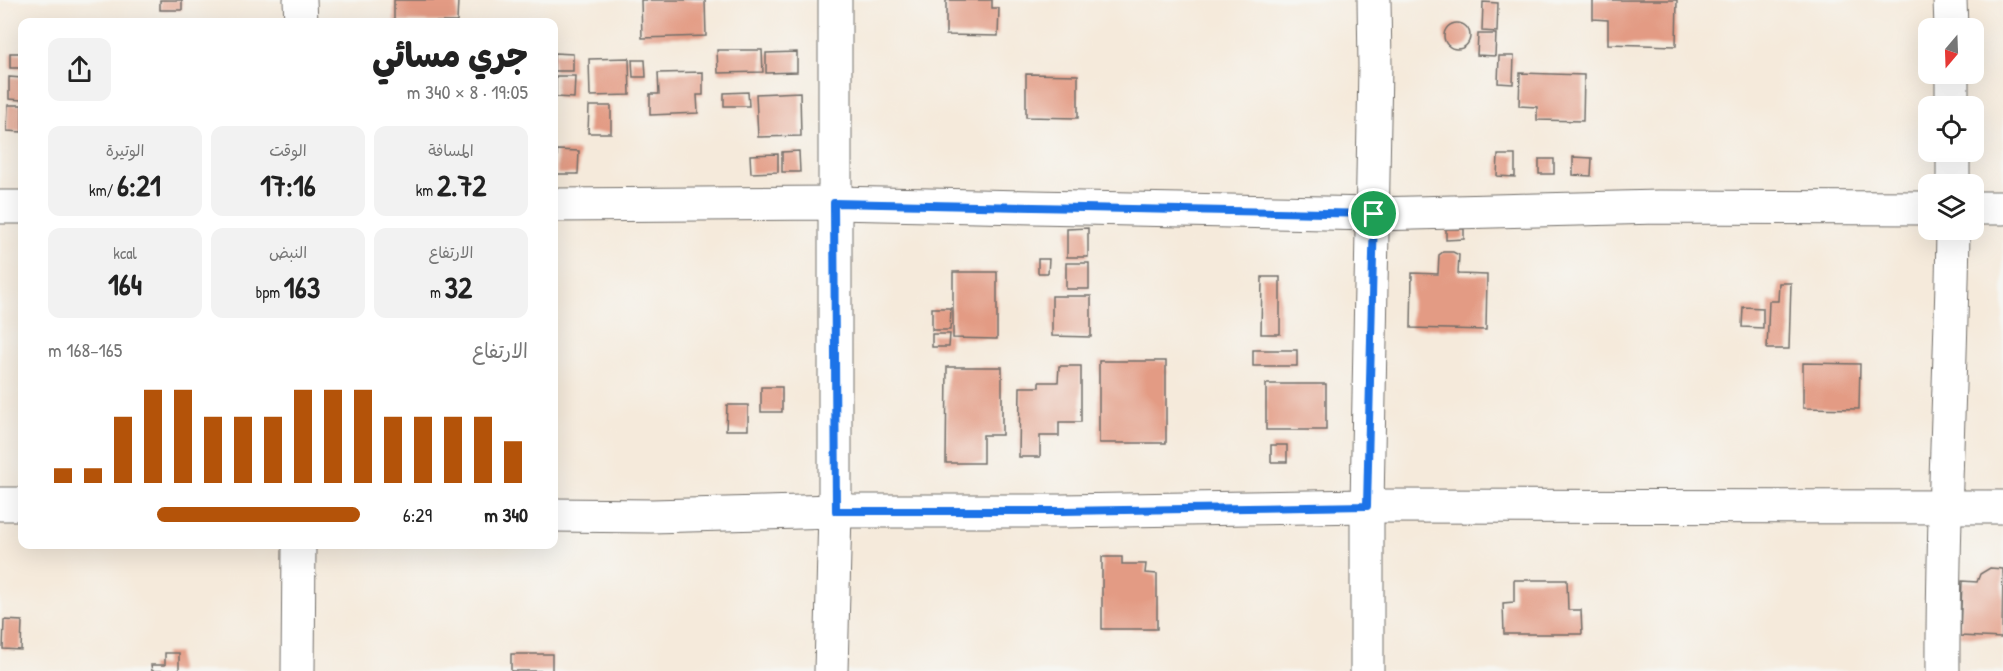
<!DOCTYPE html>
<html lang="ar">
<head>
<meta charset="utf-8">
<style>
  :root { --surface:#fff; --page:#f2f2f2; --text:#222; --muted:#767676; --accent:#b45309 }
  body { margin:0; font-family:"Patrick Hand","Playpen Sans Arabic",sans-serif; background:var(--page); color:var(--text); direction:rtl; height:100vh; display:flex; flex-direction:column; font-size:22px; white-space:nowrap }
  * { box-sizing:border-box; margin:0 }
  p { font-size:20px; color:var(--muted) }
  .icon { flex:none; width:33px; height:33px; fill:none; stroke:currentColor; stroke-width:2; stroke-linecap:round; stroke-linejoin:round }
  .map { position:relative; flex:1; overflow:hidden; direction:ltr }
  .panel { position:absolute; left:18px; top:18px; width:540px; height:531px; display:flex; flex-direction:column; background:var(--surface); border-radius:12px; box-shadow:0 6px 24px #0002; direction:rtl }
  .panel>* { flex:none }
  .needle { width:39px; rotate:199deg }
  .tools { position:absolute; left:1918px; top:18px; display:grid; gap:12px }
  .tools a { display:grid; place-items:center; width:66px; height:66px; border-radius:12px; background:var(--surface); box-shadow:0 6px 24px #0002; font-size:30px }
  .pin { position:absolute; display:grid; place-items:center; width:51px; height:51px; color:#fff; margin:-26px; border:3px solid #fff; border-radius:50%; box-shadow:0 2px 6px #0007 }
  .round { display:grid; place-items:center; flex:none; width:63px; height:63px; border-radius:12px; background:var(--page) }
  .headline { display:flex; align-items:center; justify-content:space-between; height:102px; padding:0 30px }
  h1 { font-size:33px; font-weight:800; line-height:45px }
  .figures { display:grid; grid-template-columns:repeat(3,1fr); gap:9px; height:102px; padding:6px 30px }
  .figures div { display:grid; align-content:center; border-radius:12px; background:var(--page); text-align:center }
  .figures b { font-size:30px; font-weight:800 }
  .figures small { font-size:16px; font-weight:400 }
  .figures p { font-size:16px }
  .chart { height:168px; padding:12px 30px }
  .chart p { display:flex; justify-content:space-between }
  .chart svg { width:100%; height:108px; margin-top:6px; stroke:var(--accent); stroke-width:6 }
  ul { padding:0 30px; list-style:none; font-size:20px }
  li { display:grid; grid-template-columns:96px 72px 1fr; align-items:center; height:45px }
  li i { height:15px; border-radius:8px; background:var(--accent) }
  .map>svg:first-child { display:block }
  .building { fill:#e39b84 }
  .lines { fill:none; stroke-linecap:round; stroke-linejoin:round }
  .street-casing { stroke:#726e69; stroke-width:35 }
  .street { stroke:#fff; stroke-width:33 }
  .route-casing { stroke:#fff; stroke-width:12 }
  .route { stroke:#1a73e8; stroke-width:8 }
</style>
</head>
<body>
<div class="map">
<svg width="2003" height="671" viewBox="0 0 2003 671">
  <rect width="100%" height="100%" fill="#f6f6f2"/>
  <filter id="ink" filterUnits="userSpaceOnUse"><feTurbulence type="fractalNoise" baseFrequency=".0167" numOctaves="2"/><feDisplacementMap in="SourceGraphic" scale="12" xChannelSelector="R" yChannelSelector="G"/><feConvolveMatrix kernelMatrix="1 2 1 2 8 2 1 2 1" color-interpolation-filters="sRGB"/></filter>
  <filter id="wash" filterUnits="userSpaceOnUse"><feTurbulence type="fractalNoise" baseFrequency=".008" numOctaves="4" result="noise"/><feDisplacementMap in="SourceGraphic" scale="24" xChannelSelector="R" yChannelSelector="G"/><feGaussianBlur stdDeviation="1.35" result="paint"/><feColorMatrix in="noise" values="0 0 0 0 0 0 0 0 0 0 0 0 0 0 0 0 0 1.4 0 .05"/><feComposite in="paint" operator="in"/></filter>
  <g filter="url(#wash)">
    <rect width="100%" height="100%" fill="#f5eadb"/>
    <g id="blocks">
      <g class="building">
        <rect x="160" y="0" width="22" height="10"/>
        <polygon points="394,0 458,0 457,22 394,22"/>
        <polygon points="641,0 705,0 706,36 642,38"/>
        <polygon points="946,0 992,0 992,8 999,8 998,36 946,35"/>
        <polygon points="1593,0 1677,0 1676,46 1608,44 1608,20 1593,19"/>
        <polygon points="1483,2 1498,3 1497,32 1482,31"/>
        <circle cx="1457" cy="36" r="13"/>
        <polygon points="1478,34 1496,34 1495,56 1477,55"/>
        <polygon points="717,50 762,50 763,72 718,73"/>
        <polygon points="797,52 797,72 766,73 766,53"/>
        <rect x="10" y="53" width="12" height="15"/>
        <polygon points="554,53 573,54 573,71 554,71"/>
        <polygon points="1499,56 1514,56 1513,84 1498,83"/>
        <polygon points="629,58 630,95 590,96 589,59"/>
        <polygon points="632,60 645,60 646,77 633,77"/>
        <polygon points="703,72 703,95 697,95 698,113 650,115 650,94 659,94 658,73"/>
        <polygon points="1520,73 1584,75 1583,121 1537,120 1537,107 1519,106"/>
        <polygon points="1026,74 1078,75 1078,118 1026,117"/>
        <polygon points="556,76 575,76 574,98 556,97"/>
        <polygon points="9,77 22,78 22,100 9,99"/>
        <polygon points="748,92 749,106 724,106 724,93"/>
        <polygon points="800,92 801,136 758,137 756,94"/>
        <polygon points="8,105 22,105 22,132 7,131"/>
        <polygon points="589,106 611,106 611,133 588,133"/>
        <polygon points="557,150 579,151 578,174 557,174"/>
        <polygon points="799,151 800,172 782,172 782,152"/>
        <polygon points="778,154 778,172 751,173 750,155"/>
        <polygon points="1498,155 1515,155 1515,177 1497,176"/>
        <polygon points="1573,157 1592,158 1591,176 1573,175"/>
        <rect x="1539" y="159" width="15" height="15"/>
        <polygon points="1088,228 1088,257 1067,257 1067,229"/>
        <polygon points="1446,229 1464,229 1464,239 1446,240"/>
        <polygon points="1443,252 1453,252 1459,255 1458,274 1487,275 1486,330 1411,328 1412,273 1438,274 1439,255"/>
        <polygon points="1038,259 1049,259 1048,273 1038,273"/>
        <rect x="1066" y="263" width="23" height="26"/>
        <polygon points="953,272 997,272 997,339 953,338"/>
        <polygon points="1262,277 1280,277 1280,334 1261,334"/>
        <polygon points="1779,283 1791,283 1789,349 1767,349 1769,301 1778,301"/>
        <polygon points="1052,296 1091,296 1091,337 1052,336"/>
        <polygon points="1743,307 1763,308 1763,328 1742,327"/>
        <polygon points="932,308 951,308 950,330 932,330"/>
        <polygon points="932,334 950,334 949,347 932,347"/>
        <rect x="1253" y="350" width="44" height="16"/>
        <rect x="1099" y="361" width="67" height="82"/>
        <polygon points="1803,363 1860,364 1859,409 1803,408"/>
        <polygon points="1059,366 1081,366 1081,422 1059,422 1059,436 1040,436 1040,457 1019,457 1020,387 1039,387 1039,382 1058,382"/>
        <polygon points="947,367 1002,367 1002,435 983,435 983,463 946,463"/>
        <rect x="1266" y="384" width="60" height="46"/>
        <rect x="761" y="387" width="21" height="25"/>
        <polygon points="727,405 748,405 748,430 726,430"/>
        <rect x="1271" y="445" width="16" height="17"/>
        <polygon points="1102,557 1122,557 1122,564 1146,564 1145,573 1157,574 1157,629 1102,629"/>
        <polygon points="1990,568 2003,569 2002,638 1960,636 1962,581 1977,582 1980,574"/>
        <polygon points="1514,580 1567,580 1568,610 1581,610 1582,634 1504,634 1503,603 1514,602"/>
        <polygon points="4,620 22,621 21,650 3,649"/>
        <polygon points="165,653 179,653 179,671 152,671 151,665 165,665"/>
        <rect x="511" y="654" width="41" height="17"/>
      </g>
    </g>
  </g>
  <g filter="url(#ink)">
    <use href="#blocks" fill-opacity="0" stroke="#726e69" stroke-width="1.5"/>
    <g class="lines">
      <g class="street-casing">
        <g id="street">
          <polyline points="300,0 301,22"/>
          <polyline points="1950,0 1951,28"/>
          <polyline points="1952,74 1952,106"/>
          <polyline points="1953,152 1953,184"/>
          <polyline points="554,205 834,203 1374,214 1659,207 1929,208"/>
          <polyline points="0,207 22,207"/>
          <polyline points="1974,208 2003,208"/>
          <polyline points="0,504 22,504"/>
          <polyline points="554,515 652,516 835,511 1062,511 1367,506 2003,507"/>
          <polyline points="298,671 299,544"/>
          <polyline points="831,671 835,511 835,0"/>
          <polyline points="1367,671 1367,506 1375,66 1374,0"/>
          <path d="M1943,671C1942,524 1951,377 1953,230"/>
        </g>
      </g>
      <use href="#street" class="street"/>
    </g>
  </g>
  <g class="lines" filter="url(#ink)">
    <g class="route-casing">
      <polygon id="route" points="834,203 1374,214 1367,506 1062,511 836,511"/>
    </g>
    <use href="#route" class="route"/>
  </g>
</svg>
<div class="tools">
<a><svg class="needle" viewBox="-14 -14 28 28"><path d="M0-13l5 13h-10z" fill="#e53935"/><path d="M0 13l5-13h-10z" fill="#767676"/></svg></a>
<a><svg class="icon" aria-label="locate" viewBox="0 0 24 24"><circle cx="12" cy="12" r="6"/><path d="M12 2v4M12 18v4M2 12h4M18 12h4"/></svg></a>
<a><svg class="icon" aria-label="layers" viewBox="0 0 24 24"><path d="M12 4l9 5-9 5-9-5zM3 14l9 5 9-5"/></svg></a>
</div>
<div class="pin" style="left:1374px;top:214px;background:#1e9e55"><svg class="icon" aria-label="arrive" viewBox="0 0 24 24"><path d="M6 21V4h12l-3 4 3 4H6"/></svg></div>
<section class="panel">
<div class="headline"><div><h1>جري مسائي</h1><p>19:05 · 8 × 340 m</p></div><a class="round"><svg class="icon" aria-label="share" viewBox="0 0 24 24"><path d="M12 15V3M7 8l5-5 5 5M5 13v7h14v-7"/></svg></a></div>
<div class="figures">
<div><p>المسافة</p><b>2.72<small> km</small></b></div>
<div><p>الوقت</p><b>17:16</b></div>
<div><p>الوتيرة</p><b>6:21<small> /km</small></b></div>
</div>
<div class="figures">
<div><p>الارتفاع</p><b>32<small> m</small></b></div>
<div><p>النبض</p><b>163<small> bpm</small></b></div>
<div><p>kcal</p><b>164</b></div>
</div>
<div class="chart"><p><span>الارتفاع</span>165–168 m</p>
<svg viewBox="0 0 160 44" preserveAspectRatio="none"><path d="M5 44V38M15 44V38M25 44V17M35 44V6M45 44V6M55 44V17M65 44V17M75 44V17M85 44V6M95 44V6M105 44V6M115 44V17M125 44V17M135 44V17M145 44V17M155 44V27"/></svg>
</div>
<ul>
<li><b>340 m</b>6:29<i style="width:65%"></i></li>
</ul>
</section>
</div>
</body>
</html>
